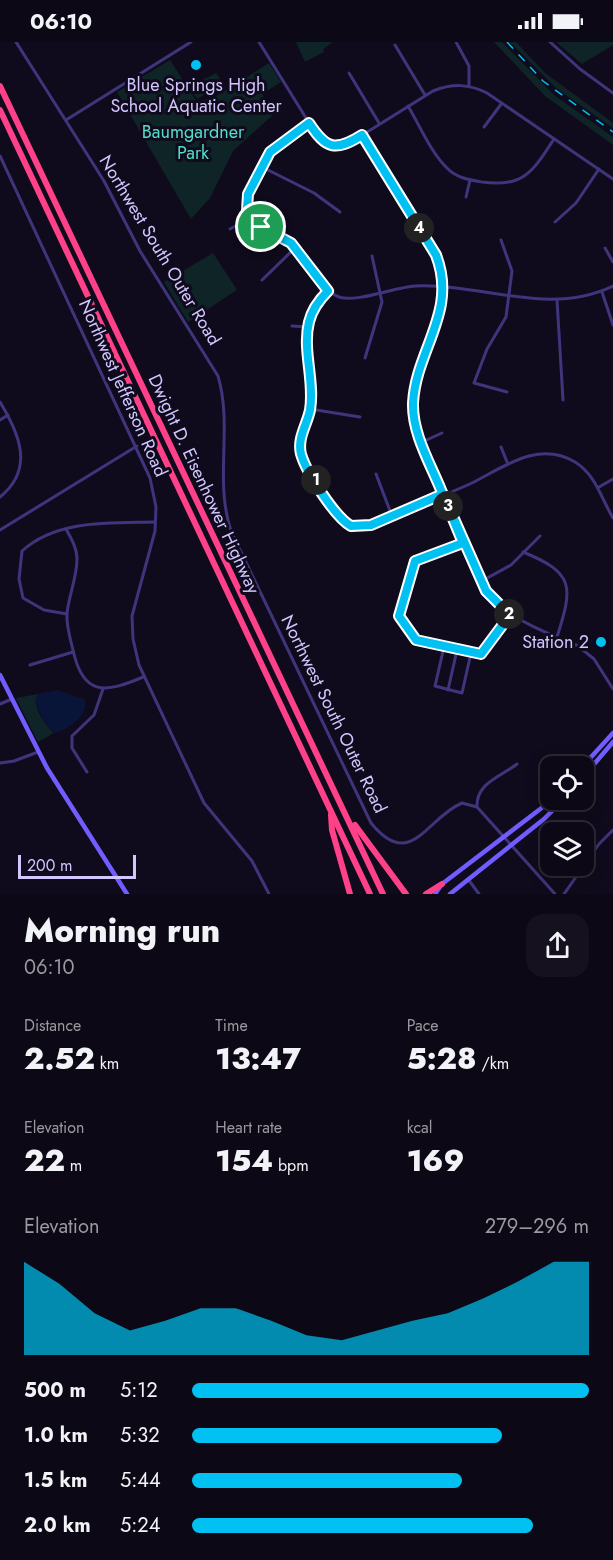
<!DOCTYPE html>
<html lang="en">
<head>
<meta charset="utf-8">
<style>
  :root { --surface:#0c0815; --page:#15111e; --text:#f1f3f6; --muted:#9a9aa0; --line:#2c2934; --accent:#00c1f1 }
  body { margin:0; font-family:Jost,sans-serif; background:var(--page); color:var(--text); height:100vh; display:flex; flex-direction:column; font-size:22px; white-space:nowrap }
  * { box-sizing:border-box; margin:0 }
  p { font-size:20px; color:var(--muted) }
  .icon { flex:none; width:33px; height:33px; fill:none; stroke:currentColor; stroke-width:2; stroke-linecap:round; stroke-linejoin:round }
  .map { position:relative; height:852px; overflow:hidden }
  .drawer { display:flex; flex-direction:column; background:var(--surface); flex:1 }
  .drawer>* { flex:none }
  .controls { position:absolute; left:540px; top:714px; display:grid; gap:12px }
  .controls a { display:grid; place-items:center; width:54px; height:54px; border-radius:12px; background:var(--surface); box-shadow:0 3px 15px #0003,0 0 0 2px var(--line); font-size:30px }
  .scale { position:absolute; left:18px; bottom:15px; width:118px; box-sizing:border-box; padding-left:6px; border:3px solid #d2c6ff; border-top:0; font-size:16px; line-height:21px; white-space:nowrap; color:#d2c6ff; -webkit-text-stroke:4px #100b1c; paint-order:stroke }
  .pin { position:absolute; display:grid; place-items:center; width:51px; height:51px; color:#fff; margin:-26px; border:3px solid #fff; border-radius:50%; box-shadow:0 2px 6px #0007 }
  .km { position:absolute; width:30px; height:30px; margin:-15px; border-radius:50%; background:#222; color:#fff; font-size:16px; line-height:30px; text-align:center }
  .round { display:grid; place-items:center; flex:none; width:63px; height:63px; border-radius:18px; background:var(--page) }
  .overview { display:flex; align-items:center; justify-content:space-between; height:102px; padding:0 24px }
  h1 { font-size:33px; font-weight:800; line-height:45px }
  .figures { display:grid; grid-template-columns:repeat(3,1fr); gap:9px; height:102px; padding:6px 24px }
  .figures div { display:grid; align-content:center }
  .figures b { font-size:30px; font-weight:800 }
  .figures small { font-size:16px; font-weight:400 }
  .figures p { font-size:16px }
  .chart { height:168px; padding:12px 24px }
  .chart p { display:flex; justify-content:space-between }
  .chart svg { width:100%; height:108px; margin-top:6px; fill:var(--accent); opacity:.7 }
  ul { padding:0 24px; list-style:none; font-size:20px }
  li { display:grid; grid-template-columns:96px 72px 1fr; align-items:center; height:45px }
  li i { height:15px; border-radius:8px; background:var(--accent) }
  .status { display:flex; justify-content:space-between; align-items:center; height:42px; padding:0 30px; background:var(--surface); direction:ltr }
  .status svg { height:16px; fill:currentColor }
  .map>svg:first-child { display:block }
  .green { fill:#0e2426 }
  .water { fill:#081538 }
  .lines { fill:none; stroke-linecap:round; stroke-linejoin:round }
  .street { stroke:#3f357c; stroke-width:3 }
  .secondary { stroke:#715dff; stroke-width:4.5 }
  .highway { stroke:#ff4189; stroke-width:6 }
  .rail { stroke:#00c1f1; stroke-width:1.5; stroke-dasharray:9 8; stroke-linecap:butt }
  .route-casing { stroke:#fff; stroke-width:12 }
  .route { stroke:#00c1f1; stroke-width:8 }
  .poi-dot { fill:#00c1f1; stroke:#100b1c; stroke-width:2 }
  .labels { text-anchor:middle; stroke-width:6; stroke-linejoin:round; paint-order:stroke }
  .poi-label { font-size:18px; fill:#d2c6ff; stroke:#100b1c }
  .park-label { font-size:18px; fill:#53dec9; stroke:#100b1c }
  .street-label { font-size:18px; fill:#d2c6ff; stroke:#100b1c }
</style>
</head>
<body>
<div class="status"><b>06:10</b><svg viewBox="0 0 49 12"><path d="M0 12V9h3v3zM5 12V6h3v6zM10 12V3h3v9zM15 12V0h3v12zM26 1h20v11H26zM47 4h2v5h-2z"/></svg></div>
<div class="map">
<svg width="613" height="852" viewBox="0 0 613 852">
  <rect width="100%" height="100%" fill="#100b1c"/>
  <g class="green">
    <polygon points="296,0 333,0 323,7 324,10 305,20"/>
    <polygon points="494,0 502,0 554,53 613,95 613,103 545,54"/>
    <polygon points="510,0 516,0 545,31 613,81 613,86 556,46"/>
    <polygon points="556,0 613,0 613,3 582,22"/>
    <polygon points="170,18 197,60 215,55 269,21 281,40 262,52 274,72 233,109 210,156 191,177 117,50"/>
    <polygon points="216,31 223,42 197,57 189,45"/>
    <polygon points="213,211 237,248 188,280 164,240"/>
    <path d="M38,652C31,664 45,683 54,691L38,700L16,656Z"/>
  </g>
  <path class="water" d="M57,648L84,657C91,672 68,688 54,691L43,678L35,659L38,652Z"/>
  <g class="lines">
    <g class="street">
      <path d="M16,0L104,139L140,209L218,334C233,385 214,438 231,489L371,781C411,830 426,776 462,761L477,765L555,852"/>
      <path d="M259,0L319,97L336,105L348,102L433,49C453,41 469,42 487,51L613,137"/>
      <polyline points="456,0 469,24 469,44"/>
      <polyline points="550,0 580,27 613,51"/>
      <polyline points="395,3 425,53"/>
      <polyline points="349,31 379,81"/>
      <path d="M408,64C420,84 431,111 448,127C457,136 470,138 482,140C524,146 533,129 554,97"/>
      <polyline points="66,78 191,0"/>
      <path d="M309,81C298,88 285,95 275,104C262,117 238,161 252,178C264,191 284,195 297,208C310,222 321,248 339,255C356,261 395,245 415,244C482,241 548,275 613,244"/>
      <polyline points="484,85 502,61"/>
      <path d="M362,93L436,213L442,234L443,254L416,341L413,359L414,379L476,532C499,575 536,586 578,604L594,617L613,647"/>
      <polyline points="0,114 150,436 156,465 155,489 132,574 133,597 139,623 204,761 252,819 269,852"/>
      <polyline points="262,125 314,151 340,170"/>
      <polyline points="466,155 470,138"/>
      <polyline points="555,180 576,161 599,127"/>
      <polyline points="230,187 250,176"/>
      <polyline points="501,198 512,229 506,275 487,307 474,341 507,350"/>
      <polyline points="605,206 613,220"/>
      <polyline points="262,238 295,206"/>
      <path d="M328,249C293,285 316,322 310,366C308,380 298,392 300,406C302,421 335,475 348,482C356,486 363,485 371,483C404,469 439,456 472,441C504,425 538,398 575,420C596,433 601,456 613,476"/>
      <polyline points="602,250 613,283"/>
      <polyline points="557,258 563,358"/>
      <polyline points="292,284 308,285"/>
      <polyline points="365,316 382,260 372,214"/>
      <path d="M0,360C19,391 35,427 0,455"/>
      <polyline points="310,367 360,375"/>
      <polyline points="0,378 8,373"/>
      <polyline points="422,400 442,391"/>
      <polyline points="501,405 507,420"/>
      <polyline points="376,432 392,474"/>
      <polyline points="599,445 613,437"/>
      <path d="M66,487C71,496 77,506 77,517C77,535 69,553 67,571C66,583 70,596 73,608C83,655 106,651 143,635"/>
      <polyline points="0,488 137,404"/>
      <polyline points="463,501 415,519 399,574 416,599 478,612 485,610 510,573"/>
      <path d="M523,510C575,531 573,545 557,595"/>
      <polyline points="480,540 511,523 540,494"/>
      <path d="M67,572L44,568L23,556L19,537L22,509C57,477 112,481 155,480"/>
      <polyline points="444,605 435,644 462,651 471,611"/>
      <polyline points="30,623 73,610"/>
      <polyline points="448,648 457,608"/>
      <polyline points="0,662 12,657"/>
      <polyline points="0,721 14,719 38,710"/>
      <polyline points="87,730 72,706 72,694 94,673 103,647"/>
      <path d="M477,765C476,741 500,735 517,722"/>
      <polyline points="468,837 479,852"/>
      <polyline points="564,852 599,802 613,788"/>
    </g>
    <g class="secondary">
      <polyline points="0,633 47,726 127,852"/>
      <polyline points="583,724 613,691"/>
      <polyline points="584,734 613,700"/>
      <polyline points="435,852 442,842 552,758"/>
      <polyline points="450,852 544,777 563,758"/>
    </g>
    <g class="highway">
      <polyline points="0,44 383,852"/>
      <polyline points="0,68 370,852"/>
      <polyline points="331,773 332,788 350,852"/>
      <polyline points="355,783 406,852"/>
      <polyline points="426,852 442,842"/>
    </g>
    <polyline class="rail" points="507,0 543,39 613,90"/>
  </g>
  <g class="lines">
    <g class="route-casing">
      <path id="route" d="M261,185L291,201L328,249C319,258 312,267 309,280C302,308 315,339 310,368C307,383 297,396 301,412C306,430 335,475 351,484L371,483L443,452L486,549L510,573L481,612L416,598L399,574L415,519L463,501L444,455L441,448C430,421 412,391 413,361C416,307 458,270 436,213L362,93C335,110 326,107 309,81L270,110L248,152L247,168L250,176L261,185"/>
    </g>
    <use href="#route" class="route"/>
  </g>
  <g class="poi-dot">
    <circle cx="196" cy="23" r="6"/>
    <circle cx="601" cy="600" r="6"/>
  </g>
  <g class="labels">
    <g class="poi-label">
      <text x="196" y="49">Blue Springs High<tspan x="196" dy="21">School Aquatic Center</tspan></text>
      <text x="589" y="606" text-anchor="end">Station 2</text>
    </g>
    <g class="park-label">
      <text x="193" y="96">Baumgardner<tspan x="193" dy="21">Park</tspan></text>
    </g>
    <g class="street-label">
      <text transform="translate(160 208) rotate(59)" y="6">Northwest South Outer Road</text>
      <text transform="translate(123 346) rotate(66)" y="6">Northwest Jefferson Road</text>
      <text transform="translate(204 442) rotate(65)" y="6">Dwight D. Eisenhower Highway</text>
      <text transform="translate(334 672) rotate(64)" y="6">Northwest South Outer Road</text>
    </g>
  </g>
</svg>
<div class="controls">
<a><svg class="icon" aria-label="locate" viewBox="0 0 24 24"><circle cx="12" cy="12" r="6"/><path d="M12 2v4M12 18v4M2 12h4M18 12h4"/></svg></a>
<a><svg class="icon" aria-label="layers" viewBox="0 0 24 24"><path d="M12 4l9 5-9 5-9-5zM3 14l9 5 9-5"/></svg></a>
</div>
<div class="scale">200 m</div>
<div class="pin" style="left:261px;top:185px;background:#1e9e55"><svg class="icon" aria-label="arrive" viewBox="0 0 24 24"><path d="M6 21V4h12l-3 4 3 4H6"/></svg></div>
<b class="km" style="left:316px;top:438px">1</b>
<b class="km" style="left:509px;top:572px">2</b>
<b class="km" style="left:448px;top:464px">3</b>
<b class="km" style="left:419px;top:186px">4</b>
</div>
<section class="drawer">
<div class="overview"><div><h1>Morning run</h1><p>06:10</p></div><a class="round"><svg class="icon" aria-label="share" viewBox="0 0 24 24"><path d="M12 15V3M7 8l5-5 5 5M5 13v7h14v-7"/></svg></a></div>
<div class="figures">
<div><p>Distance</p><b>2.52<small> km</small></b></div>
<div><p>Time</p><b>13:47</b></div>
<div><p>Pace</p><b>5:28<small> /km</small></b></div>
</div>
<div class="figures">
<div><p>Elevation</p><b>22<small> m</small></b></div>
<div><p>Heart rate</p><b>154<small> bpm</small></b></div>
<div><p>kcal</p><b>169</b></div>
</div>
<div class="chart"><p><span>Elevation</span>279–296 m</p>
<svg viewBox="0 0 160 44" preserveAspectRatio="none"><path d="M0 44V6L10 15L20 27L30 34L40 30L50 25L60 25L70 30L80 36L90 38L100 34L110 30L120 27L130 21L140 14L150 6L160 6V44z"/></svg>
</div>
<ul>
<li><b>500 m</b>5:12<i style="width:100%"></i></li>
<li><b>1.0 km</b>5:32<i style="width:78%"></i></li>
<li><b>1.5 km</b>5:44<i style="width:68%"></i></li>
<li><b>2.0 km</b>5:24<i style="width:86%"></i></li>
</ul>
</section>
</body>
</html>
